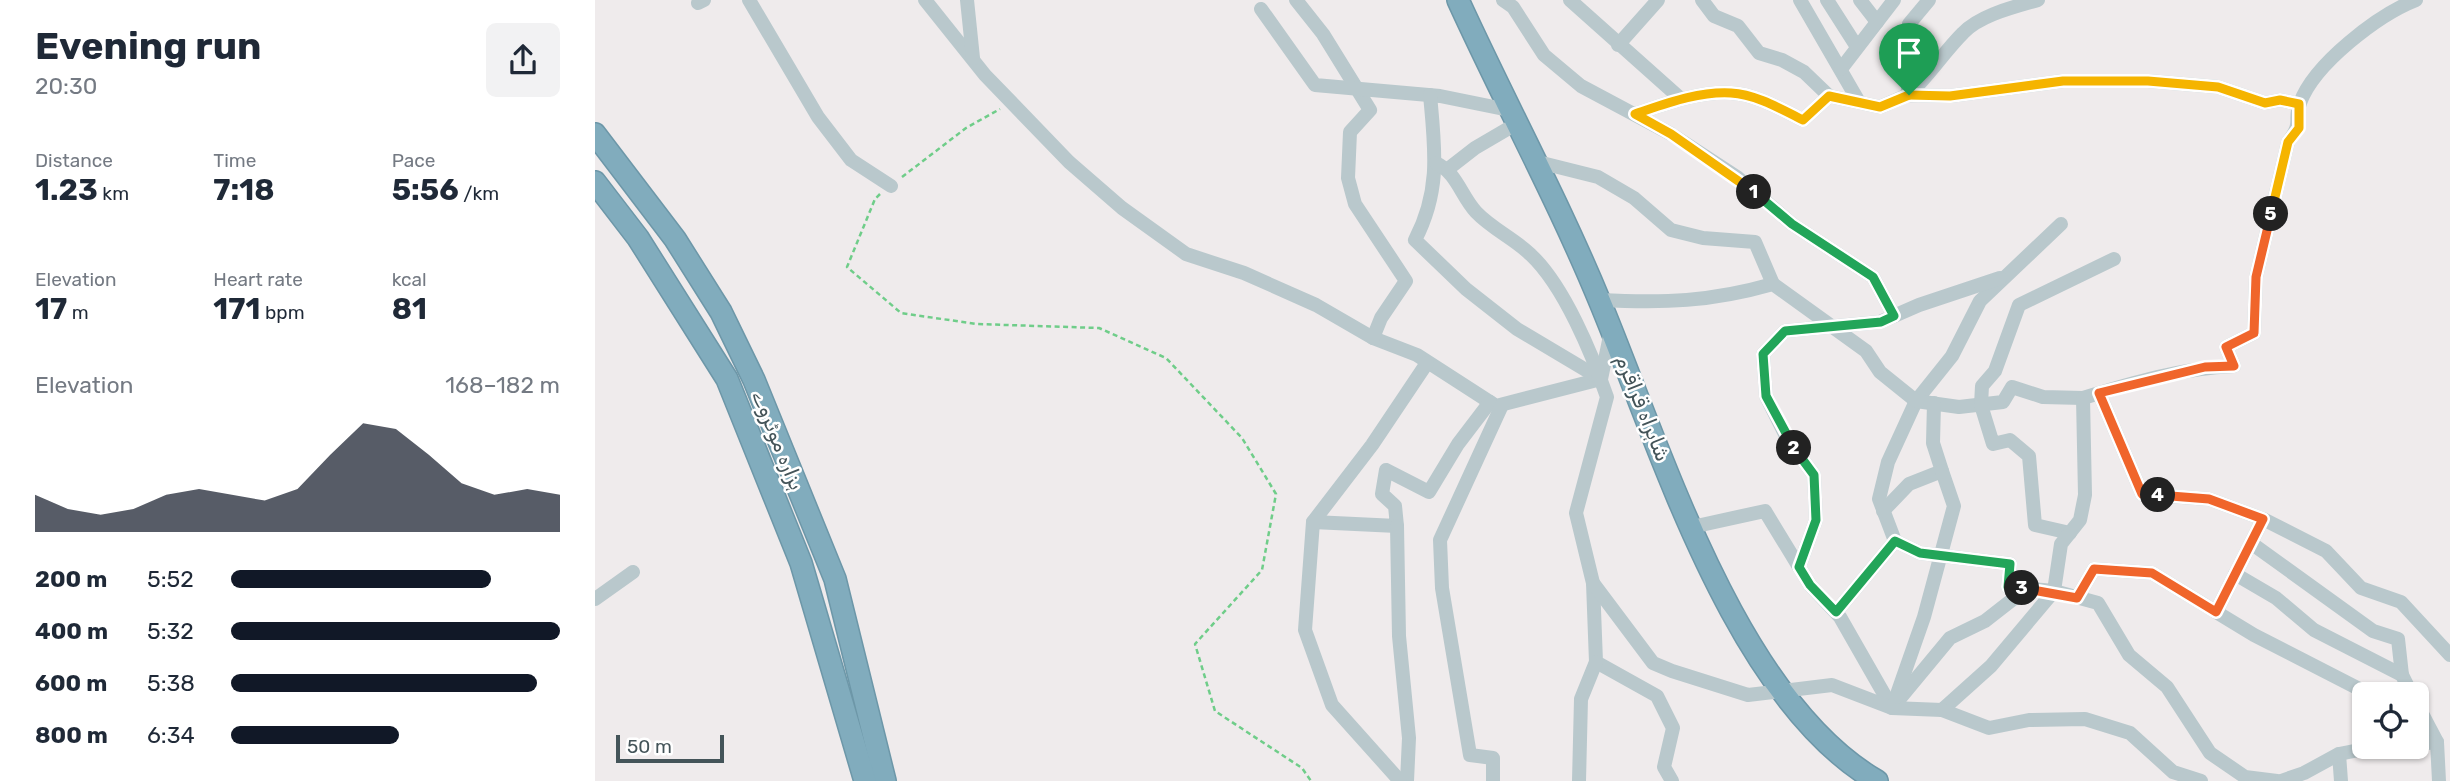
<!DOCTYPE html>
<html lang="en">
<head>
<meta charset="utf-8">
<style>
  :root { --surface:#fff; --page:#f2f2f3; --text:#1f2937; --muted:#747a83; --accent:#111827 }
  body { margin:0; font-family:Rubik,"Noto Naskh Arabic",sans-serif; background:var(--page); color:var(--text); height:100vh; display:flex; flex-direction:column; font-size:26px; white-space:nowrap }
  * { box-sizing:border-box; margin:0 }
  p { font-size:23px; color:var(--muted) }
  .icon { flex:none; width:38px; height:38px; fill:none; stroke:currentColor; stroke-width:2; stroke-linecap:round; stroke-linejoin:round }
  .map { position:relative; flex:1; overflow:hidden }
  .details { display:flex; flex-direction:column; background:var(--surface); width:595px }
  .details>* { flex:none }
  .controls { position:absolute; left:1757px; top:682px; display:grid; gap:14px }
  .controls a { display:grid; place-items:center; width:77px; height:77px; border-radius:10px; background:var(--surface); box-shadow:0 2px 5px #0004; font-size:35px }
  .scale { position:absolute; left:21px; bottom:18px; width:108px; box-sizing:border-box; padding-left:7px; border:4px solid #445459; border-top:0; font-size:19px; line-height:24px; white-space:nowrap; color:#445459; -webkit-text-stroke:5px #fff; paint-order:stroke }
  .pin { position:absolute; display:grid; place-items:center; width:60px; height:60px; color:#fff; margin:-72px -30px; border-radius:50% 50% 50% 0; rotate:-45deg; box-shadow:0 0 7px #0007 }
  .pin .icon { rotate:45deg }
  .km { position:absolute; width:35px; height:35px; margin:-18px; border-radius:50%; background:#222; color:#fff; font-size:19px; line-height:35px; text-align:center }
  .round { display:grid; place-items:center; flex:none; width:74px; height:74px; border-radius:10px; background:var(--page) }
  .overview { display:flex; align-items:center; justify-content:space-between; height:119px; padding:0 35px }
  h1 { font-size:38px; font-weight:700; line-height:52px }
  .stats { display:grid; grid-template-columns:repeat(3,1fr); gap:10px; height:119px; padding:7px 35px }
  .stats div { display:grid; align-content:center }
  .stats b { font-size:30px; font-weight:700 }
  .stats small { font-size:19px; font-weight:400 }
  .stats p { font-size:19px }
  .chart { height:196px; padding:14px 35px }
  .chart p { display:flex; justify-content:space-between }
  .chart svg { width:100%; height:126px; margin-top:7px; fill:var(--accent); opacity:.7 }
  ul { padding:0 35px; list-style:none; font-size:23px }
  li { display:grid; grid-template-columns:112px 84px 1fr; align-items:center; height:52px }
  li i { height:18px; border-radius:9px; background:var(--accent) }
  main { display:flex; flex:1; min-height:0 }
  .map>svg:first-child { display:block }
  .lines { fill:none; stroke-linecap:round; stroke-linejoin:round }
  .highway-casing { stroke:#6d97a8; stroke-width:24 }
  .path { stroke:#6fcd89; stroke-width:2.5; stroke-dasharray:5 3.5; stroke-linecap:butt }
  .minor { stroke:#b9c8cc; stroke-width:14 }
  .highway { stroke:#81acbd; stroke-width:21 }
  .split-1-casing { stroke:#fff; stroke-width:14 }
  .split-2-casing { stroke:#fff; stroke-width:14 }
  .split-3-casing { stroke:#fff; stroke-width:14 }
  .split-4-casing { stroke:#fff; stroke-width:14 }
  .split-5-casing { stroke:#fff; stroke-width:14 }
  .split-6-casing { stroke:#fff; stroke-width:14 }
  .split-1 { stroke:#f5b400; stroke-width:9 }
  .split-2 { stroke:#22a559; stroke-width:9 }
  .split-3 { stroke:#22a559; stroke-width:9 }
  .split-4 { stroke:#f0652b; stroke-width:9 }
  .split-5 { stroke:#f0652b; stroke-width:9 }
  .split-6 { stroke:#f5b400; stroke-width:9 }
  .labels { text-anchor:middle; stroke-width:5; stroke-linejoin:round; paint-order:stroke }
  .street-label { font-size:21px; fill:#445459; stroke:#fff }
</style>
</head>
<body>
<main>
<section class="details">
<div class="overview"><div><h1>Evening run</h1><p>20:30</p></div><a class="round"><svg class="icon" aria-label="share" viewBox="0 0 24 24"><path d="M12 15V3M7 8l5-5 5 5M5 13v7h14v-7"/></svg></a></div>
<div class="stats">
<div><p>Distance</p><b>1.23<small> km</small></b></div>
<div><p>Time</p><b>7:18</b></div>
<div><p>Pace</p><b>5:56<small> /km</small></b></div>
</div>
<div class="stats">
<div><p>Elevation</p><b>17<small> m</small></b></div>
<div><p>Heart rate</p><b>171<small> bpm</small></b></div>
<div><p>kcal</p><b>81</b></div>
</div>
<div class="chart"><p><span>Elevation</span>168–182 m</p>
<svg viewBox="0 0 160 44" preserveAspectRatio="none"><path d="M0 44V31L10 36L20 38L30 36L40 31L50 29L60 31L70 33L80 29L90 17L100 6L110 8L120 17L130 27L140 31L150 29L160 31V44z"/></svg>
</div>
<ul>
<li><b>200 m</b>5:52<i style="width:79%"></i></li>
<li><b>400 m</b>5:32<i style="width:100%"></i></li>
<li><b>600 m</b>5:38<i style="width:93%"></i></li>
<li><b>800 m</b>6:34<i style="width:51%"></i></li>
</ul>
</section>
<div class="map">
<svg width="1855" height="781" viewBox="0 0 1855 781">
  <rect width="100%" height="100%" fill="#efebec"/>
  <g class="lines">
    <g class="highway-casing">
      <g id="highway">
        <path d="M863,0C909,101 963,200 1005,302C1066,448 1140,699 1282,781"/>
        <polyline points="0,134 80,239 126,312 159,380 240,579 290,781"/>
        <polyline points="0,182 43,238 132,379 206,563 270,781"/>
      </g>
    </g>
    <g class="path">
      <polyline points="307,177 371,128 405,109"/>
      <polyline points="285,194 280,199 252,267 306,313 381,324 504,328 571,358 647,438 681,494 667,570 600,644 620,711 707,768 716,781"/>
    </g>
    <g class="minor">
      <polyline points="154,0 223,117 256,160 296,186"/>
      <polyline points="330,0 390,75 474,162 527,208 591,254 649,273 721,305 778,338 822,355 901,406 1006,379 1016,331"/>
      <polyline points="372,0 378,58"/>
      <polyline points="701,0 728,34 775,110 755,132 753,178 760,204 811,281 786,318 778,338"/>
      <polyline points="908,0 918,7 949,55 986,86 1076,134 1142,177 1197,224 1278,277 1299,316"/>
      <polyline points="975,0 1086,99"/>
      <polyline points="1107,0 1119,16 1143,26 1164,53 1187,60 1209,72 1234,96"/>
      <polyline points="1205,0 1264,102"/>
      <polyline points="1232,0 1262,47"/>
      <polyline points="1265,0 1282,22"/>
      <polyline points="103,3 109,0"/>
      <polyline points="666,9 720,85 845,96 914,110"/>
      <polyline points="1023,45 1063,0"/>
      <polyline points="1246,69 1299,0"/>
      <path d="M835,95C840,149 846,190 820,240L871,289L922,329L1006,379"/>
      <path d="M1313,95C1334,76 1348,53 1368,33C1385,15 1419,7 1443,0"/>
      <polyline points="1313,95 1314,24 1334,0"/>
      <path d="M1040,114C1070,104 1104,91 1136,93C1160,94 1186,109 1208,120L1234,96L1285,107L1313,95L1355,96L1468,81H1553L1623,87L1670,103L1685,100L1704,104"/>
      <polyline points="939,161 1003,177 1039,198 1076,230 1108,238 1160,242 1178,284"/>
      <path d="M841,163C862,173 866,196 881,212C897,229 920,239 936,255C969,286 997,354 1012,397L981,513L998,583L1001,662L1062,696L1078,728L1069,767L1077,781"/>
      <polyline points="853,169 880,148 921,124"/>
      <polyline points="1466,224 1385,301 1357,356 1321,401 1293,462 1284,499 1300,541 1325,553 1415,564 1413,587 1459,591 1503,603 1534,655 1572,687 1615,753 1650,777 1682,781"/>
      <path d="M1005,300C1069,303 1115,302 1178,284L1271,351L1285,372L1321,401L1364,407L1408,402L1417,387L1448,397L1488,398"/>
      <polyline points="1504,393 1547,494 1614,499 1668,519 1731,551 1766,588 1806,602 1855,655"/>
      <polyline points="1288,511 1314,484 1347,471 1338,443 1339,403"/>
      <polyline points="718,522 802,526 800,506 787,494 791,470 834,492 863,444 895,402"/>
      <polyline points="802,526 804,636 814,738 812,781"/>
      <polyline points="1097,527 1170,511 1215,585 1245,617 1297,708 1355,638 1390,621 1431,589"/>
      <polyline points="1475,533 1440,525 1434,456 1415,440 1398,444 1386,405 1387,386 1400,371 1424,305 1519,259"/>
      <polyline points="1656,543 1778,631 1803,639 1807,675"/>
      <polyline points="1204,567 1221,520 1219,475 1193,440 1171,396 1168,354 1190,331 1285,322 1324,305 1405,278"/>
      <polyline points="1640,574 1681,598 1719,630 1807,675 1817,695"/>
      <path d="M998,583L1058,663L1077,671L1153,695L1237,685L1297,708L1347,710L1396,666L1459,591L1466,544L1485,520L1490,495L1488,398C1537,383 1587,368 1639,366L1631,347L1659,333L1661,277L1693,142C1709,122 1698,121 1705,103C1719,64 1783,15 1821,0"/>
      <polyline points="1482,598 1499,569 1557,573 1659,635 1776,695"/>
      <polyline points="0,599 38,572"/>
      <polyline points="1241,612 1300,541"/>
      <polyline points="1621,612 1668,519"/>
      <polyline points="1301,697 1329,617 1359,506 1347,471"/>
      <polyline points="1822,704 1842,742"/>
      <polyline points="1347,710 1394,728 1434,720 1490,719 1535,733 1578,772 1606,781"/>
      <polyline points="1822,744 1842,742 1844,781"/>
      <polyline points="1744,754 1746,781"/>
      <polyline points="805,781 737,705 710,630 718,522 777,445 832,363"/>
      <polyline points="898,781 898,758 875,755 847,588 845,540 907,405"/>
      <polyline points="984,781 986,699 1001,662"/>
      <polyline points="1686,781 1709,773 1744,754 1779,747"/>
    </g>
    <use href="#highway" class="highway"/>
  </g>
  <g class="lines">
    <g class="split-1-casing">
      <path id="split-1" d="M1159,192L1076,134L1040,114C1070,104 1104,91 1136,93C1160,94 1186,109 1208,120L1234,96L1285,107L1314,95"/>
    </g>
    <g class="split-2-casing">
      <polyline id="split-2" points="1159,192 1197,224 1278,277 1299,316 1286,322 1190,331 1168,354 1171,396 1199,448"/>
    </g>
    <g class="split-3-casing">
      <polyline id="split-3" points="1199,448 1219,475 1221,520 1204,567 1215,585 1241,612 1300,541 1325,553 1415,564 1413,587 1427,588"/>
    </g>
    <g class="split-4-casing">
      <polyline id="split-4" points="1427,588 1482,598 1499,569 1557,573 1621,612 1668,519 1614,499 1563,495"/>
    </g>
    <g class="split-5-casing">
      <polyline id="split-5" points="1563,495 1547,494 1504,393 1610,367 1639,366 1631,347 1659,333 1661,277 1676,214"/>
    </g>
    <g class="split-6-casing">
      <polyline id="split-6" points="1314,95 1355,96 1468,81 1553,81 1623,87 1670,103 1685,100 1704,104 1704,128 1693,142 1676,214"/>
    </g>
    <use href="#split-1" class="split-1"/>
    <use href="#split-2" class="split-2"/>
    <use href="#split-3" class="split-3"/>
    <use href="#split-4" class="split-4"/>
    <use href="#split-5" class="split-5"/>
    <use href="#split-6" class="split-6"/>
  </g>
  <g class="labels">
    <g class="street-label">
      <text transform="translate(1048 408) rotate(68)" y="7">شاہراہ قراقرم</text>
      <text transform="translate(183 440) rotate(68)" y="7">ہزارہ موٹروے</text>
    </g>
  </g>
</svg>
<div class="controls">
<a><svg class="icon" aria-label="locate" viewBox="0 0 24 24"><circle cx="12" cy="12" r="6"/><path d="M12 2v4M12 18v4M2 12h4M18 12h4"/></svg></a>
</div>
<div class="scale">50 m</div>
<div class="pin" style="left:1314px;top:95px;background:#1e9e55"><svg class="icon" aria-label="arrive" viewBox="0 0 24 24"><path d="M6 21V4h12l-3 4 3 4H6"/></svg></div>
<b class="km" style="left:1159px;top:192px">1</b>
<b class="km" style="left:1199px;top:448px">2</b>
<b class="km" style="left:1427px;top:588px">3</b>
<b class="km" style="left:1563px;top:495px">4</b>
<b class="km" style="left:1676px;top:214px">5</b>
</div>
</main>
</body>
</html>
